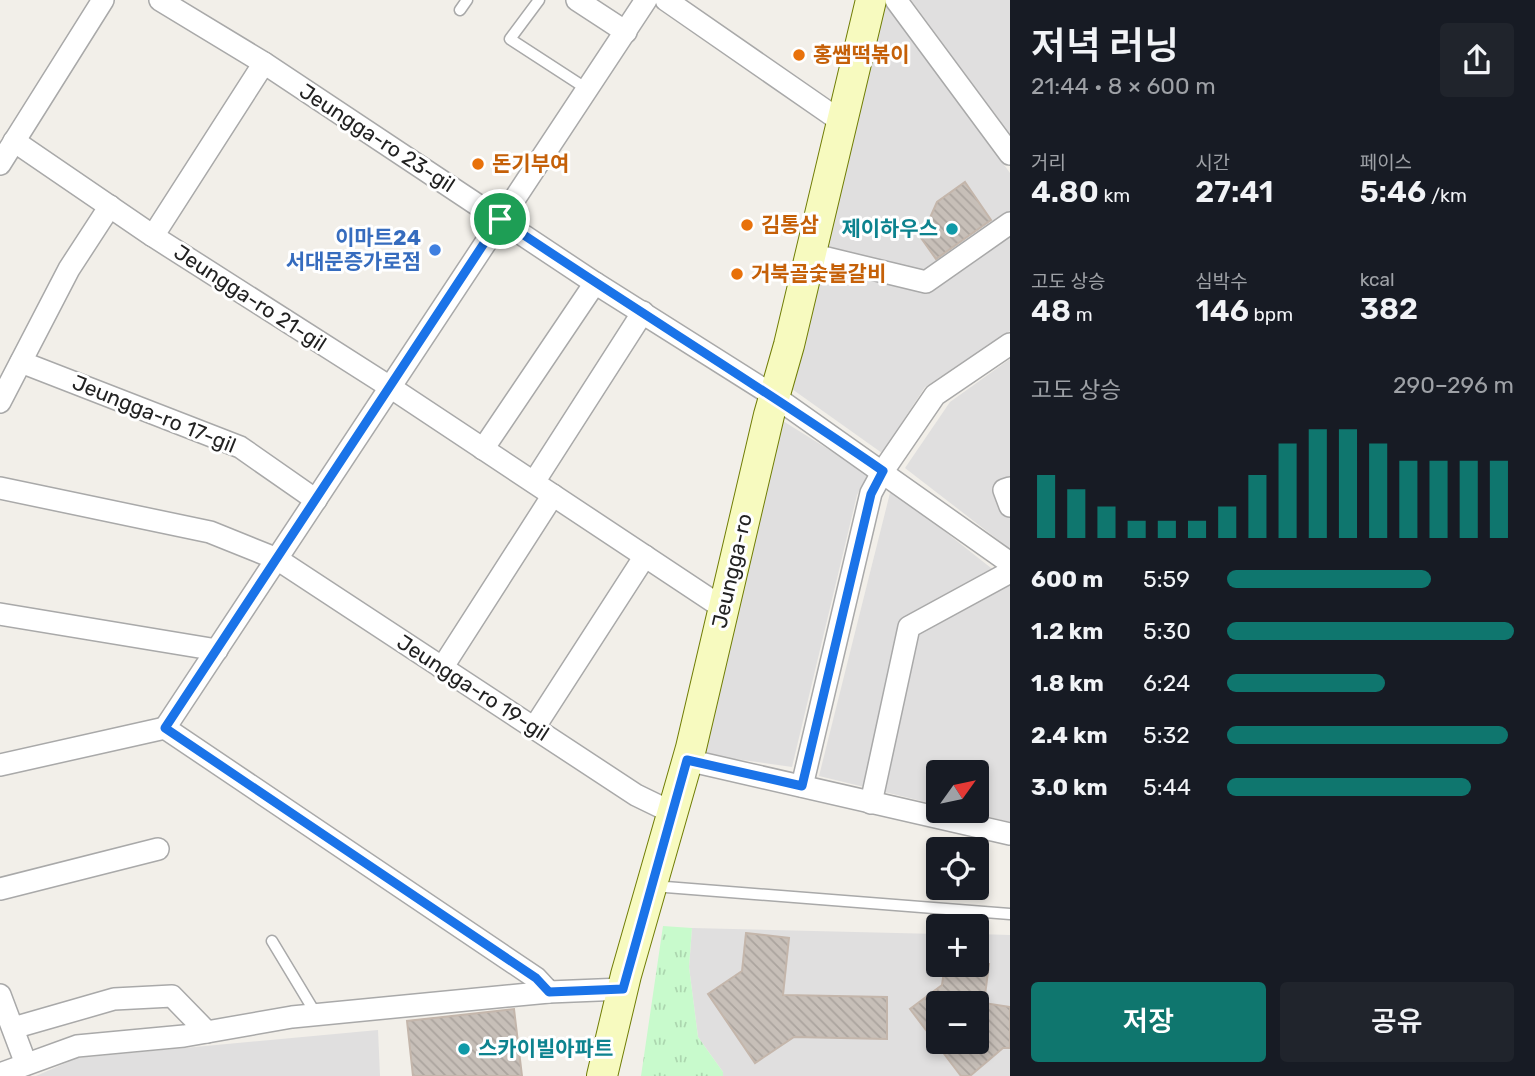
<!DOCTYPE html>
<html lang="ko">
<head>
<meta charset="utf-8">
<style>
  :root { --surface:#171b24; --page:#20242c; --text:#f1f3f6; --muted:#9ea1a6; --accent:#0f766e }
  body { margin:0; font-family:Rubik,"Noto Sans KR",sans-serif; background:var(--page); color:var(--text); height:100vh; display:flex; flex-direction:column; font-size:26px; white-space:nowrap }
  * { box-sizing:border-box; margin:0 }
  p { font-size:23px; color:var(--muted) }
  .icon { flex:none; width:38px; height:38px; fill:none; stroke:currentColor; stroke-width:2; stroke-linecap:round; stroke-linejoin:round }
  .map { position:relative; flex:1; overflow:hidden }
  .details { display:flex; flex-direction:column; background:var(--surface); width:525px }
  .details>* { flex:none }
  .needle { width:46px; rotate:57deg }
  .controls { position:absolute; left:926px; top:760px; display:grid; gap:14px }
  .controls a { display:grid; place-items:center; width:63px; height:63px; border-radius:7px; background:var(--surface); box-shadow:0 4px 10px #0003; font-size:35px }
  .pin { position:absolute; display:grid; place-items:center; width:60px; height:60px; color:#fff; margin:-30px; border:4px solid #fff; border-radius:50%; box-shadow:0 2px 7px #0007 }
  .round { display:grid; place-items:center; flex:none; width:74px; height:74px; border-radius:7px; background:var(--page) }
  .head { display:flex; align-items:center; justify-content:space-between; height:119px; padding:0 21px }
  h1 { font-size:38px; font-weight:600; line-height:52px }
  .figures { display:grid; grid-template-columns:repeat(3,1fr); gap:10px; height:119px; padding:7px 21px }
  .figures div { display:grid; align-content:center }
  .figures b { font-size:30px; font-weight:600 }
  .figures small { font-size:19px; font-weight:400 }
  .figures p { font-size:19px }
  .chart { height:196px; padding:14px 21px }
  .chart p { display:flex; justify-content:space-between }
  .chart svg { width:100%; height:126px; margin-top:7px; stroke:var(--accent); stroke-width:6 }
  .cta { display:flex; gap:14px; margin-top:auto; padding:14px 21px }
  .cta a { flex:1; height:80px; border-radius:7px; background:var(--accent); color:#fff; font-size:28px; font-weight:600; line-height:80px; text-align:center }
  .cta a+a { background:var(--page); color:var(--text) }
  ul { padding:0 21px; list-style:none; font-size:23px }
  li { display:grid; grid-template-columns:112px 84px 1fr; align-items:center; height:52px }
  li i { height:18px; border-radius:9px; background:var(--accent) }
  main { display:flex; flex:1; min-height:0 }
  .map>svg:first-child { display:block }
  .residential { fill:#e0dfdf; fill-rule:evenodd }
  .park { fill:url(#park-tufts) }
  .building { fill:url(#building-back-hatch); stroke:#c4b6ab; stroke-width:2; fill-rule:evenodd }
  .lines { fill:none; stroke-linecap:round; stroke-linejoin:round }
  .service-casing { stroke:#a9a9a9; stroke-width:13 }
  .minor-casing { stroke:#a9a9a9; stroke-width:24 }
  .secondary-casing { stroke:#707d05; stroke-width:32 }
  .service { stroke:#fff; stroke-width:10 }
  .minor { stroke:#fff; stroke-width:21 }
  .secondary { stroke:#f7fabf; stroke-width:30 }
  .route-casing { stroke:#fff; stroke-width:14 }
  .route { stroke:#1a73e8; stroke-width:9 }
  .food-dot { fill:#e8710a; stroke:#fff; stroke-width:2.5 }
  .culture-dot { fill:#0f9aa8; stroke:#fff; stroke-width:2.5 }
  .shop-dot { fill:#3f7fe0; stroke:#fff; stroke-width:2.5 }
  .labels { text-anchor:middle; stroke-width:6; stroke-linejoin:round; paint-order:stroke }
  .food-label { font-size:21px; font-weight:bold; fill:#c56008; stroke:#fff; text-anchor:start }
  .street-label { font-size:21px; fill:#222; stroke:#fff }
  .culture-label { font-size:21px; font-weight:bold; fill:#0d838f; stroke:#fff; text-anchor:end }
  .shop-label { font-size:21px; font-weight:bold; fill:#366cbe; stroke:#fff; text-anchor:end }
</style>
</head>
<body>
<main>
<div class="map">
<svg width="1010" height="1076" viewBox="0 0 1010 1076">
  <defs>
    <pattern id="park-tufts" width="24" height="20" patternUnits="userSpaceOnUse" patternTransform="scale(1.75)"><rect width="24" height="20" fill="#c8facc"/><path d="M3 7l-1-3M5 7V3M7 7l1-3M15 17l-1-3M17 17v-4M19 17l1-3" fill="none" stroke="#acd6af"/></pattern>
    <pattern id="building-back-hatch" width="6" height="6" patternUnits="userSpaceOnUse" patternTransform="scale(1.75)"><rect width="6" height="6" fill="#c7bfb8"/><path d="M-1 5l2 2M0 0l6 6M5-1l2 2" fill="none" stroke="#aba49e"/></pattern>
  </defs>
  <rect width="100%" height="100%" fill="#f2efe9"/>
  <g class="residential">
    <polygon points="911,0 1010,0 1010,135"/>
    <polygon points="884,2 1010,173 1010,331 925,387 882,453 792,389 824,242"/>
    <polygon points="1010,359 1010,549 905,468 950,402"/>
    <polygon points="783,421 868,474 857,495 792,767 700,754"/>
    <polygon points="891,489 1010,583 1010,822 961,810 976,810 976,772 938,772 938,805 819,776"/>
    <path d="M692,928L938,934V964H976L977,934L1010,935V1076H723V1072L698,1037L689,967ZM938,1003H976V1041H938Z"/>
    <polygon points="378,1030 380,1076 36,1076 77,1058"/>
  </g>
  <polygon class="park" points="663,926 692,928 689,967 698,1037 723,1072 723,1076 641,1076"/>
  <g class="building">
    <polygon points="965,182 991,220 936,259 921,238 937,202"/>
    <polygon points="746,933 789,938 783,995 887,997 887,1039 794,1037 755,1063 708,994 742,971"/>
    <path d="M945,964H989L984,1003L1010,1007V1048H1003L970,1076H961L910,1009L942,985ZM938,1003H976V1041H938Z"/>
    <polygon points="514,1009 522,1076 413,1076 407,1021"/>
  </g>
  <g class="lines">
    <g class="service-casing">
      <g id="service">
        <polyline points="539,0 510,39 587,89"/>
        <polyline points="460,10 467,0"/>
        <polyline points="653,886 1010,914"/>
        <polyline points="272,941 316,1014"/>
      </g>
    </g>
    <g class="minor-casing">
      <g id="minor">
        <polyline points="160,0 264,63 595,283 774,396 1010,563"/>
        <polyline points="577,0 626,32"/>
        <polyline points="666,0 842,122"/>
        <polyline points="896,0 1010,154"/>
        <polyline points="14,141 153,236 390,387 723,608"/>
        <polyline points="0,164 103,0"/>
        <polyline points="153,236 264,63"/>
        <polyline points="810,254 926,282 1010,223"/>
        <polyline points="21,362 240,447 316,500"/>
        <polyline points="0,402 69,269 110,206"/>
        <polyline points="483,449 595,283"/>
        <polyline points="534,482 643,312"/>
        <polyline points="0,488 210,532 277,559 636,795 671,812"/>
        <polyline points="1010,488 1004,490 1010,506"/>
        <polyline points="0,614 217,650"/>
        <polyline points="442,668 553,495"/>
        <polyline points="534,728 645,556"/>
        <polyline points="687,760 1010,834"/>
        <polyline points="0,765 165,728"/>
        <polyline points="802,786 871,493 883,471 935,395 1010,344"/>
        <polyline points="871,803 909,627 1010,572"/>
        <polyline points="0,889 158,849"/>
        <polyline points="623,989 549,992 536,978 165,728 646,0"/>
        <polyline points="0,995 26,1064"/>
        <polyline points="13,1028 114,999 172,996 207,1032"/>
        <polyline points="0,1074 77,1046 184,1036 292,1017 549,992"/>
      </g>
    </g>
    <g class="secondary-casing">
      <polyline id="secondary" points="602,1076 626,975 691,748 769,415 789,345 871,0"/>
    </g>
    <use href="#service" class="service"/>
    <use href="#minor" class="minor"/>
    <use href="#secondary" class="secondary"/>
  </g>
  <g class="lines">
    <g class="route-casing">
      <path id="route" d="M500,219C627,305 757,384 883,471L871,494L802,786L687,760L623,989L549,992L536,978L165,728Z"/>
    </g>
    <use href="#route" class="route"/>
  </g>
  <g class="food-dot">
    <circle cx="799" cy="55" r="7"/>
    <circle cx="478" cy="164" r="7"/>
    <circle cx="747" cy="225" r="7"/>
    <circle cx="737" cy="274" r="7"/>
  </g>
  <g class="culture-dot">
    <circle cx="952" cy="229" r="7"/>
    <circle cx="464" cy="1049" r="7"/>
  </g>
  <circle class="shop-dot" cx="435" cy="250" r="7"/>
  <g class="labels">
    <g class="food-label">
      <text x="813" y="62">홍쌤떡볶이</text>
      <text x="492" y="171">돈기부여</text>
      <text x="761" y="232">김통삼</text>
      <text x="751" y="281">거북골숯불갈비</text>
    </g>
    <g class="street-label">
      <text transform="translate(377 138) rotate(33)" y="7">Jeungga-ro 23-gil</text>
      <text transform="translate(250 298) rotate(33)" y="7">Jeungga-ro 21-gil</text>
      <text transform="translate(154 414) rotate(22)" y="7">Jeungga-ro 17-gil</text>
      <text transform="translate(732 571) rotate(-77)" y="7">Jeungga-ro</text>
      <text transform="translate(473 688) rotate(33)" y="7">Jeungga-ro 19-gil</text>
    </g>
    <g class="culture-label">
      <text x="938" y="236">제이하우스</text>
      <text x="478" y="1056" text-anchor="start">스카이빌아파트</text>
    </g>
    <g class="shop-label">
      <text x="421" y="245">이마트24<tspan x="421" dy="24">서대문증가로점</tspan></text>
    </g>
  </g>
</svg>
<div class="controls">
<a><svg class="needle" viewBox="-14 -14 28 28"><path d="M0-13l5 13h-10z" fill="#e53935"/><path d="M0 13l5-13h-10z" fill="#9ea1a6"/></svg></a>
<a><svg class="icon" aria-label="locate" viewBox="0 0 24 24"><circle cx="12" cy="12" r="6"/><path d="M12 2v4M12 18v4M2 12h4M18 12h4"/></svg></a>
<a>+</a>
<a>−</a>
</div>
<div class="pin" style="left:500px;top:219px;background:#1e9e55"><svg class="icon" aria-label="arrive" viewBox="0 0 24 24"><path d="M6 21V4h12l-3 4 3 4H6"/></svg></div>
</div>
<section class="details">
<div class="head"><div><h1>저녁 러닝</h1><p>21:44 · 8 × 600 m</p></div><a class="round"><svg class="icon" aria-label="share" viewBox="0 0 24 24"><path d="M12 15V3M7 8l5-5 5 5M5 13v7h14v-7"/></svg></a></div>
<div class="figures">
<div><p>거리</p><b>4.80<small> km</small></b></div>
<div><p>시간</p><b>27:41</b></div>
<div><p>페이스</p><b>5:46<small> /km</small></b></div>
</div>
<div class="figures">
<div><p>고도 상승</p><b>48<small> m</small></b></div>
<div><p>심박수</p><b>146<small> bpm</small></b></div>
<div><p>kcal</p><b>382</b></div>
</div>
<div class="chart"><p><span>고도 상승</span>290–296 m</p>
<svg viewBox="0 0 160 44" preserveAspectRatio="none"><path d="M5 44V22M15 44V27M25 44V33M35 44V38M45 44V38M55 44V38M65 44V33M75 44V22M85 44V11M95 44V6M105 44V6M115 44V11M125 44V17M135 44V17M145 44V17M155 44V17"/></svg>
</div>
<ul>
<li><b>600 m</b>5:59<i style="width:71%"></i></li>
<li><b>1.2 km</b>5:30<i style="width:100%"></i></li>
<li><b>1.8 km</b>6:24<i style="width:55%"></i></li>
<li><b>2.4 km</b>5:32<i style="width:98%"></i></li>
<li><b>3.0 km</b>5:44<i style="width:85%"></i></li>
</ul>
<div class="cta"><a>저장</a><a>공유</a></div>
</section>
</main>
</body>
</html>
